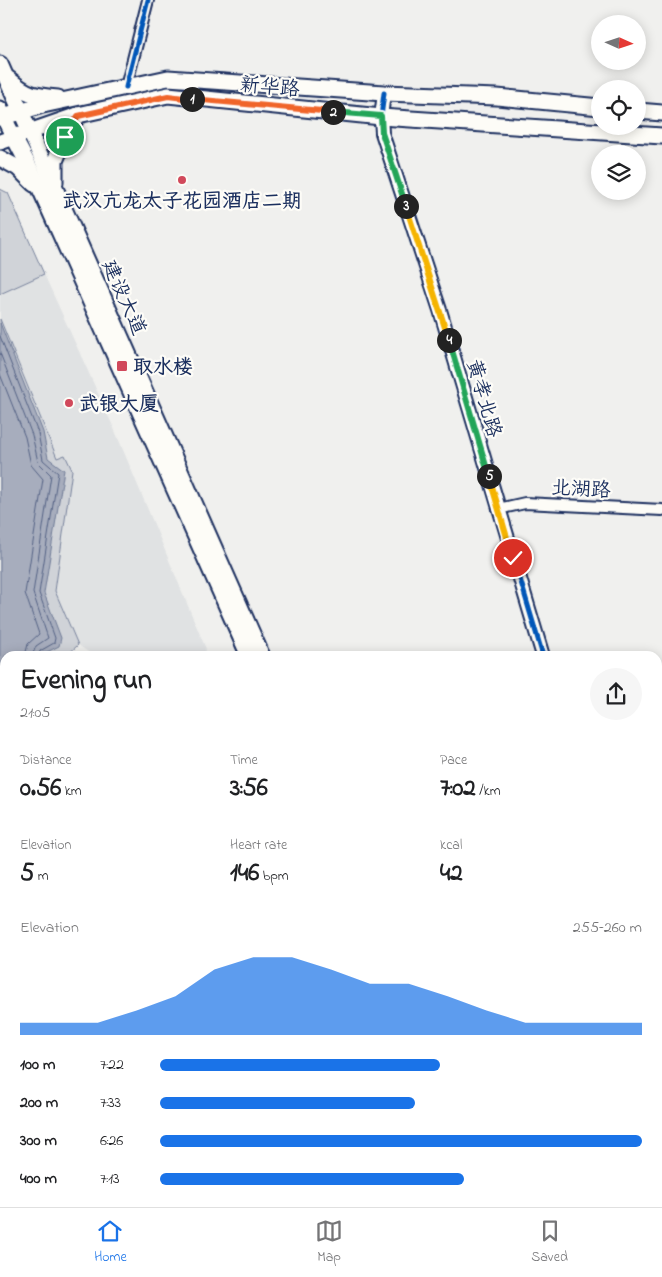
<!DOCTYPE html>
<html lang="en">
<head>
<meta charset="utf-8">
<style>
  :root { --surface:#fff; --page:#f6f6f6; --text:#202124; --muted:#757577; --line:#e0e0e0; --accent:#1a73e8 }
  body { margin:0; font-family:"Indie Flower","LXGW WenKai TC",sans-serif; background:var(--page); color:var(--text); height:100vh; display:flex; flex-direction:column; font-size:19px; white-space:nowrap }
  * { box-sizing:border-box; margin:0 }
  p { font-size:16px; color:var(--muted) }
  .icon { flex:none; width:28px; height:28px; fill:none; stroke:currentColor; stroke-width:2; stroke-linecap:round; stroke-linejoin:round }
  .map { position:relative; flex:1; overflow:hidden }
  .drawer { position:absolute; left:0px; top:651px; width:662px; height:556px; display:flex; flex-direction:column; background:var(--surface); border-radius:15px 15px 0 0; box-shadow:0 2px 12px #0003 }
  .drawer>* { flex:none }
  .needle { width:32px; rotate:93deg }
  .controls { position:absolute; left:591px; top:15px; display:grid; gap:10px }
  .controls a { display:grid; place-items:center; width:55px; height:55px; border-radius:50%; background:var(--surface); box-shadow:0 2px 12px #0003; font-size:25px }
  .pin { position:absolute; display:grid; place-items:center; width:42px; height:42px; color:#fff; margin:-21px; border:2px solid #fff; border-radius:50%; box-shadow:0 1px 5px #0007 }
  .km { position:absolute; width:25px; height:25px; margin:-12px; border-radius:50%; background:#222; color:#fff; font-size:14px; line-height:25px; text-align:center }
  .round { display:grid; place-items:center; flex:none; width:52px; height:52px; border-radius:26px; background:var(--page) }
  .overview { display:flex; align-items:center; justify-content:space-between; height:85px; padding:0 20px }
  h1 { font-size:28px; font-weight:800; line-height:38px }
  .metrics { display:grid; grid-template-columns:repeat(3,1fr); gap:8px; height:85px; padding:5px 20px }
  .metrics div { display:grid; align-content:center }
  .metrics b { font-size:25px; font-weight:800 }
  .metrics small { font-size:14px; font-weight:400 }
  .metrics p { font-size:14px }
  .chart { height:140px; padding:10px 20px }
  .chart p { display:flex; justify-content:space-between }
  .chart svg { width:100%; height:90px; margin-top:5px; fill:var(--accent); opacity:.7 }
  ul { padding:0 20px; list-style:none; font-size:16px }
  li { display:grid; grid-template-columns:80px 60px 1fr; align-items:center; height:38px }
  li i { height:12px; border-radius:6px; background:var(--accent) }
  .tab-bar { display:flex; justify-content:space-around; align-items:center; height:70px; border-top:1px solid var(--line); background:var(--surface); font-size:14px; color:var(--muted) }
  .tab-bar a { display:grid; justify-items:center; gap:2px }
  .tab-bar .selected { color:var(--accent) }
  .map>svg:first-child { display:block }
  .built { fill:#e0e2e3 }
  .green { fill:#d0d3d8; stroke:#76819b }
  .water { fill:#a7adbd; stroke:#6f7b97 }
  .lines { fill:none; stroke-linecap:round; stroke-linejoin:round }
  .shore { stroke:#536184; stroke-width:1 }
  .minor-casing { stroke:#1b2f5e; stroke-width:14 }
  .tertiary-casing { stroke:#1b2f5e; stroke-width:16 }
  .secondary-casing { stroke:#1b2f5e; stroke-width:18 }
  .primary-casing { stroke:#1b2f5e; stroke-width:19 }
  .minor { stroke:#fdfcf7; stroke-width:10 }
  .tertiary { stroke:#fdfcf7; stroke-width:12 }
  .secondary { stroke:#fdfcf7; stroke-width:14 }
  .primary { stroke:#fdfcf7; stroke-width:15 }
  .cycleway-casing { stroke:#fdfcf7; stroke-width:8 }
  .cycleway { stroke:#0057b8; stroke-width:5 }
  .split-1-casing { stroke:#fff; stroke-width:10 }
  .split-2-casing { stroke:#fff; stroke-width:10 }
  .split-3-casing { stroke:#fff; stroke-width:10 }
  .split-4-casing { stroke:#fff; stroke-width:10 }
  .split-5-casing { stroke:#fff; stroke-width:10 }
  .split-6-casing { stroke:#fff; stroke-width:10 }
  .split-1 { stroke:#f0652b; stroke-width:6 }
  .split-2 { stroke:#f0652b; stroke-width:6 }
  .split-3 { stroke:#22a559; stroke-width:6 }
  .split-4 { stroke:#f5b400; stroke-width:6 }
  .split-5 { stroke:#22a559; stroke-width:6 }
  .split-6 { stroke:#f5b400; stroke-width:6 }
  .poi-dot { fill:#d1495b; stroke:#fdfcf7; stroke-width:2 }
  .labels { text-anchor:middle; stroke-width:4.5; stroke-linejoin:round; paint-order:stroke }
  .street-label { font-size:20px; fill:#1b2f5e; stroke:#fdfcf7 }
  .poi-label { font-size:20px; font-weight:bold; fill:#1b2f5e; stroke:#fdfcf7; text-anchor:start }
</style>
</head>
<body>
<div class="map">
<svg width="662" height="1207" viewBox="0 0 662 1207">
  <rect width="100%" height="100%" fill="#f0f0ee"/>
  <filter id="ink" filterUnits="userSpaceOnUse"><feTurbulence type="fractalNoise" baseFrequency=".02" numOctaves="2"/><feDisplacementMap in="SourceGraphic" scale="10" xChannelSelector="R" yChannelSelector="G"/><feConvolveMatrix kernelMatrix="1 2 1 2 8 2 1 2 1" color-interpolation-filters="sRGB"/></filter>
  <g filter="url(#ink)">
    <g class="built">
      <polygon points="44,274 116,433 206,649 204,656 94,656 78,645 55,591 71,470 57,458 0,319 0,294"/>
      <polygon points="5,696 5,794 0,798 0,698"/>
      <polygon points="5,1200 5,1202 56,1203 60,1207 0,1207 0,1204"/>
      <polygon points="194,1202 479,1202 482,1207 189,1207"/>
    </g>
    <g class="green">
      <polygon points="0,189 8,193 44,274 0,294"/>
      <polygon points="0,319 57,458 65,455 72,470 55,591 78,645 66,656 5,656 5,696 0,698"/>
    </g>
    <polygon class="water" points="0,323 43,432 48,458 64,470 44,593 61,638 59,646 39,656 5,656 5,673 0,676"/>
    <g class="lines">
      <g class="shore">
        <polyline points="0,336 38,433 43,460 58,473 39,593 55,638 54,643 40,651 39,656"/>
        <polyline points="0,353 32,435 38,462 51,475 33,593 48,638 36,646 32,656"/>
        <polyline points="0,374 25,437 31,465 43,479 25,593 39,634 28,644 25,656"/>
      </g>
      <g class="minor-casing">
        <g id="minor">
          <polyline points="126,87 148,0"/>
          <polyline points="498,509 525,503 662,510"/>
          <polyline points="658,1055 662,1074"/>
        </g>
      </g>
      <g class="tertiary-casing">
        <g id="tertiary">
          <polyline points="384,93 381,117 382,133 440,310 543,656"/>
          <polyline points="0,809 5,806"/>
          <polyline points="658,856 662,855"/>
          <polyline points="0,1088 5,1097"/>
          <polyline points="75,1202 79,1207"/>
        </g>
      </g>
      <g class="secondary-casing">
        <polyline id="secondary" points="167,1207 172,1202"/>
      </g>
      <g class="primary-casing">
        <g id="primary">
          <polyline points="0,64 262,656"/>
          <path d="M9,79C27,95 35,96 58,98"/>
          <path d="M0,109C13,138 29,164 42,193L249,656"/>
          <polyline points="638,111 662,113"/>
          <polyline points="0,118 43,105 168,78 384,93 497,97 600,107"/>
          <polyline points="0,142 78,115 168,95 381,117 662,136"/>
          <polyline points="0,158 18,168 34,184"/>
          <polyline points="55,183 55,161 65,137 78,115"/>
          <polyline points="487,1202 490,1207"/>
          <polyline points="501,1202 504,1207"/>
        </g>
      </g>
      <use href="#minor" class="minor"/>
      <use href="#tertiary" class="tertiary"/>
      <use href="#secondary" class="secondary"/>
      <use href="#primary" class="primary"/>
      <g class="cycleway-casing">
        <g id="cycleway">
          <polyline points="126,87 148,0"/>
          <polyline points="384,93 381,117 382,133 440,310 543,656"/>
        </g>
      </g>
      <use href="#cycleway" class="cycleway"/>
    </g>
  </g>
  <g class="lines" filter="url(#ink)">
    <g class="split-1-casing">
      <polyline id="split-1" points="65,137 78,116 168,96 192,99"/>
    </g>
    <g class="split-2-casing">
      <polyline id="split-2" points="192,99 333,112"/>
    </g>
    <g class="split-3-casing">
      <polyline id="split-3" points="333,112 381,116 382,133 406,206"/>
    </g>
    <g class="split-4-casing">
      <polyline id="split-4" points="406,206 449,340"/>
    </g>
    <g class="split-5-casing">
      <polyline id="split-5" points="449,340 489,476"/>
    </g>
    <g class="split-6-casing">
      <polyline id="split-6" points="489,476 513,558"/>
    </g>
    <use href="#split-1" class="split-1"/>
    <use href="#split-2" class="split-2"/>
    <use href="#split-3" class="split-3"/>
    <use href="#split-4" class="split-4"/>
    <use href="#split-5" class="split-5"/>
    <use href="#split-6" class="split-6"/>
  </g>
  <g class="poi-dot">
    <circle cx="182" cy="180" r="5"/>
    <rect x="116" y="360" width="12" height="12" rx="2.5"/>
    <circle cx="69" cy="403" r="5"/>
  </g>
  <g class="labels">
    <g class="street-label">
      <text transform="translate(270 86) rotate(5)" y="7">新华路</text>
      <text transform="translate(125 297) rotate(66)" y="7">建设大道</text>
      <text transform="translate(485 398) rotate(74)" y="7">黄孝北路</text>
      <text transform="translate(581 488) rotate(3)" y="7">北湖路</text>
    </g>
    <g class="poi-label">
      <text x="182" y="207" text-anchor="middle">武汉亢龙太子花园酒店二期</text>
      <text x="133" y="373">取水楼</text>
      <text x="79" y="410">武银大厦</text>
    </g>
  </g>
</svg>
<div class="controls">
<a><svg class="needle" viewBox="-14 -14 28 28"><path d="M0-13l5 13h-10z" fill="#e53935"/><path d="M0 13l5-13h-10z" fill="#757577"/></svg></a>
<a><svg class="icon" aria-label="locate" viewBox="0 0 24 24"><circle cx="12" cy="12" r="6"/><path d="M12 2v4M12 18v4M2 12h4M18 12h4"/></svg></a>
<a><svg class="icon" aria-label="layers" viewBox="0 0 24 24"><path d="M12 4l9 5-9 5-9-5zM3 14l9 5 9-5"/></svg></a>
</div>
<div class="pin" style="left:65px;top:137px;background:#1e9e55"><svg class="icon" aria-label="arrive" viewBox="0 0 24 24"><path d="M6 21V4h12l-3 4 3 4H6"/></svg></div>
<div class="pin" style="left:513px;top:558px;background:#d93025"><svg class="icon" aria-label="check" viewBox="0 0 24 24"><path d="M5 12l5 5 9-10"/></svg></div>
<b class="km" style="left:192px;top:99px">1</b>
<b class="km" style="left:333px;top:112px">2</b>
<b class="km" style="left:406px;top:206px">3</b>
<b class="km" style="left:449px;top:340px">4</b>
<b class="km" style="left:489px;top:476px">5</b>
<section class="drawer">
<div class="overview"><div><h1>Evening run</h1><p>21:05</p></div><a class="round"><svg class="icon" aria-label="share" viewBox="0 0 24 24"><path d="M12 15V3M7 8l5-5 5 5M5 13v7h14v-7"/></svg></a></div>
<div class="metrics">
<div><p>Distance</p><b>0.56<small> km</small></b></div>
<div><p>Time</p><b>3:56</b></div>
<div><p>Pace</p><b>7:02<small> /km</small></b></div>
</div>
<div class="metrics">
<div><p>Elevation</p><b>5<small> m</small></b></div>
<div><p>Heart rate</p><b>146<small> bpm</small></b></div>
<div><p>kcal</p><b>42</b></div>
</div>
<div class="chart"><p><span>Elevation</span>255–260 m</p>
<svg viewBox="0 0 160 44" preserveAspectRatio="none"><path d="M0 44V38L10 38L20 38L30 32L40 25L50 12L60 6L70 6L80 12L90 19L100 19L110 25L120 32L130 38L140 38L150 38L160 38V44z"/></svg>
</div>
<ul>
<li><b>100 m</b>7:22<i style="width:58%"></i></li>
<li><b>200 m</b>7:33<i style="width:53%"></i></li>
<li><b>300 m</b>6:26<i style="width:100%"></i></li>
<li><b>400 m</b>7:13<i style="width:63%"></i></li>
</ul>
</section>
</div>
<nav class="tab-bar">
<a class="selected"><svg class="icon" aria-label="home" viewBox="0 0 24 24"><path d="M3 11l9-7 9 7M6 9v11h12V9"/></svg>Home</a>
<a><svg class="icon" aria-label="map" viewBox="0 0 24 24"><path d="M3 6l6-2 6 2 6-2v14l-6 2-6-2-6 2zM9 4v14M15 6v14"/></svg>Map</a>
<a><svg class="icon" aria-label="saved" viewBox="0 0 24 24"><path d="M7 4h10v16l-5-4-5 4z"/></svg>Saved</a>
</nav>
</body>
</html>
